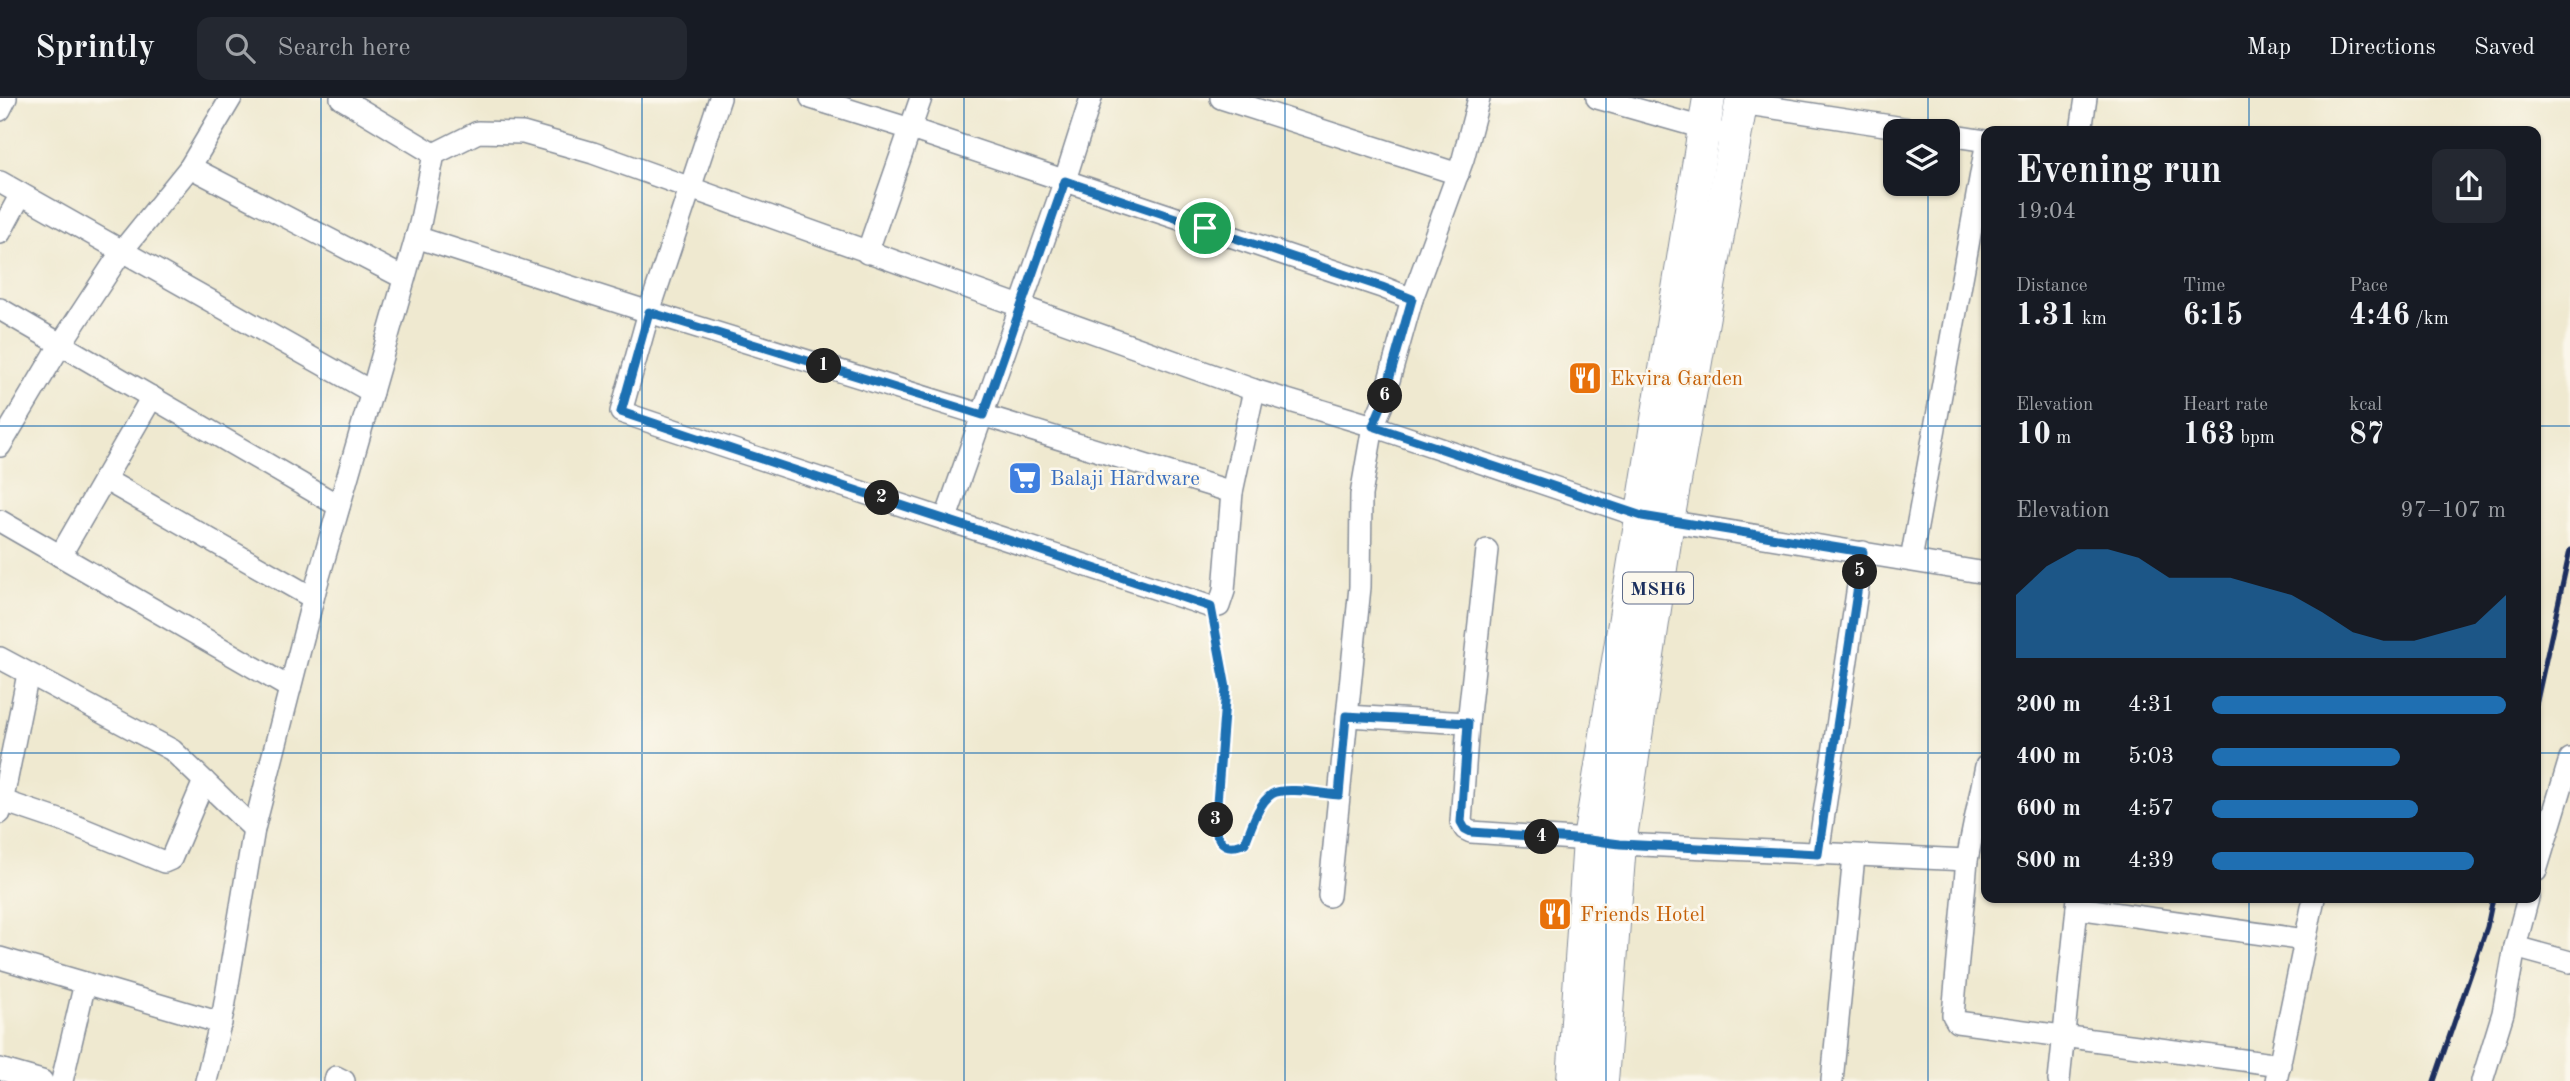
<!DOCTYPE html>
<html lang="en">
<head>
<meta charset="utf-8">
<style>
  :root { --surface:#171b24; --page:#242831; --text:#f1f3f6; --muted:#9ea1a6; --line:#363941; --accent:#1f6fb2 }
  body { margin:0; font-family:"Old Standard TT",serif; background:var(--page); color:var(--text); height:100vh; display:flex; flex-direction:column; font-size:26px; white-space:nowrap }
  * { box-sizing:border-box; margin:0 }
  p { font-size:23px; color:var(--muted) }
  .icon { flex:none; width:38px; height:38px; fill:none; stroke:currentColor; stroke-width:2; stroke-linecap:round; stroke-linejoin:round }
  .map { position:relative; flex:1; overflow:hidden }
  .side { position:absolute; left:1981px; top:28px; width:560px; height:777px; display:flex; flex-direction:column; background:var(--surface); border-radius:14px; box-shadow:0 2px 5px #0004 }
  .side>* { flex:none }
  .fabs { position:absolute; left:1883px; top:21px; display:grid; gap:14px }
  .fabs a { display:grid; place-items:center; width:77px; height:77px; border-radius:14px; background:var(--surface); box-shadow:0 2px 5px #0004; font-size:35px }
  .pin { position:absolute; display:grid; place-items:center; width:60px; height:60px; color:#fff; margin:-30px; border:4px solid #fff; border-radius:50%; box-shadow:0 2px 7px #0007 }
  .km { position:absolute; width:35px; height:35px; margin:-18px; border-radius:50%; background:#222; color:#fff; font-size:19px; line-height:35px; text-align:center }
  .round { display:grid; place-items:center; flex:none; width:74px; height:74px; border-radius:14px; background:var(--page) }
  .overview { display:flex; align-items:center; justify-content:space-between; height:119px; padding:0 35px }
  h1 { font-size:38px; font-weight:600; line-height:52px }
  .stats { display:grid; grid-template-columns:repeat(3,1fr); gap:10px; height:119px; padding:7px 35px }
  .stats div { display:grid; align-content:center }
  .stats b { font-size:30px; font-weight:600 }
  .stats small { font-size:19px; font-weight:400 }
  .stats p { font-size:19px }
  .chart { height:196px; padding:14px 35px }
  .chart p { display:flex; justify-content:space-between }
  .chart svg { width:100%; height:126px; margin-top:7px; fill:var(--accent); opacity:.7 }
  ul { padding:0 35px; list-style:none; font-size:23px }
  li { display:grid; grid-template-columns:112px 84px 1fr; align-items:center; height:52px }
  li i { height:18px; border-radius:9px; background:var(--accent) }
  header { display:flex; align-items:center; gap:42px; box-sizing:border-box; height:98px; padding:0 35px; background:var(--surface); border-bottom:2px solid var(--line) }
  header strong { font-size:33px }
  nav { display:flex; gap:38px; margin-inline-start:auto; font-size:24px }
  .search { width:490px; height:63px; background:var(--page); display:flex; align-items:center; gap:18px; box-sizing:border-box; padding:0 24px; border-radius:14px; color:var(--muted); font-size:26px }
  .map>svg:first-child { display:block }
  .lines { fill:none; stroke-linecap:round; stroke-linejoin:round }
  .street-casing { stroke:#858c97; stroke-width:24 }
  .primary-casing { stroke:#858c97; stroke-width:34 }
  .path { stroke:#858c97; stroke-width:3.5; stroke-dasharray:5 5; stroke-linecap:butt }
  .street { stroke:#fff; stroke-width:21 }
  .primary { stroke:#fff; stroke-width:32 }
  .rail { stroke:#1b2f5e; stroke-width:5 }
  .route-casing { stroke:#fff; stroke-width:14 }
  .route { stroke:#1f6fb2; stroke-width:9 }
  .grid { fill:none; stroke:#1f6fb2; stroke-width:2; stroke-opacity:0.55 }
  .labels { text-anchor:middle; stroke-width:5; stroke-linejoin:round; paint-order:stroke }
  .shield { fill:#fbf7ec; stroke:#5e6b89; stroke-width:2 }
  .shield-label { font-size:19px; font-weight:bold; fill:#1b2f5e }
  .food-label { font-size:21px; fill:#c56008; stroke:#fbf7ec; text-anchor:start }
  .shop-label { font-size:21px; fill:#366cbe; stroke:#fbf7ec; text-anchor:start }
</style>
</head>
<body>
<header>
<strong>Sprintly</strong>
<div class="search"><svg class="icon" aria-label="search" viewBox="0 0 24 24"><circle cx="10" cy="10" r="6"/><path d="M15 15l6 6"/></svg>Search here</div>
<nav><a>Map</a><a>Directions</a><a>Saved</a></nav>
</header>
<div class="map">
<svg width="2570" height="983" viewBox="0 0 2570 983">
  <rect width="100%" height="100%" fill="#fbf7ec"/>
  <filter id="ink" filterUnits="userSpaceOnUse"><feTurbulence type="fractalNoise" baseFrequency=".0143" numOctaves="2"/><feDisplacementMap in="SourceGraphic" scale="14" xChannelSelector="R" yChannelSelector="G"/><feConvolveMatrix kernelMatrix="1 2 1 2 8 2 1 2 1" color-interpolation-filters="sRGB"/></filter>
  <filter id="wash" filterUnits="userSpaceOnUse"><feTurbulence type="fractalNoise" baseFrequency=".00686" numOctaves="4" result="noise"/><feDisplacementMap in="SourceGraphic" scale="28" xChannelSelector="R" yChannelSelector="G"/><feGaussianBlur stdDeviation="1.57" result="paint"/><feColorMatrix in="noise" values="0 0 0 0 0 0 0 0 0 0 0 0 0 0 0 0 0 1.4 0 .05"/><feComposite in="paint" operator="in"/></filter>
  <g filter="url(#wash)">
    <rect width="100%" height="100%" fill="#efe9d0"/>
  </g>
  <g filter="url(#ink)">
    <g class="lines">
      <g class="street-casing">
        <g id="street">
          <polyline points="341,0 434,56"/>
          <path d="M720,0L649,214L621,314C817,381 1015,443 1211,509L1219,508L1224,493L1232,394L1254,292"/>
          <polyline points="811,0 920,34 1382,189 1412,201"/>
          <polyline points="1221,0 1458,76"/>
          <polyline points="1597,0 1717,34"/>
          <polyline points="1741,5 1923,33"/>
          <polyline points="0,12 6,0"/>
          <polyline points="2081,33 2086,0"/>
          <polyline points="1948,37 1986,43"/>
          <polyline points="190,69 404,180"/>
          <polyline points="0,84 372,294"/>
          <polyline points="0,135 21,96"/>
          <polyline points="416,139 649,214 1232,394"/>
          <polyline points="867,155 921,0"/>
          <polyline points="0,211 339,408"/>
          <polyline points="0,348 61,246 122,153 190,69 231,0"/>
          <polyline points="104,381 313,500"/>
          <polyline points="946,420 1064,85 1091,0"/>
          <polyline points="0,423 290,590"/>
          <polyline points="1487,452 1468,625 1461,724 1465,731 1471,734 1589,742 1620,746 1967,762"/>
          <polyline points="60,458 152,299"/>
          <polyline points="1911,462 1986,48"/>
          <polyline points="0,560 172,652 254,731"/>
          <polyline points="1347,618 1468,625"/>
          <polyline points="1986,668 1967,762 1953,917 1957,924 2280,967"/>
          <polyline points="0,702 71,726 164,764 171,761 204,683"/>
          <polyline points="0,715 28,576"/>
          <polyline points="1818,756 1863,454"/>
          <polyline points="2536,773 2570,661"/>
          <polyline points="1329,798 1360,489 1361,397 1373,328 1382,307 1412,201 1463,61 1479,0"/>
          <polyline points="2077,810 2305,842"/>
          <polyline points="2515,849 2570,864"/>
          <polyline points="0,860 221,925"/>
          <polyline points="0,971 42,983"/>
          <polyline points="62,983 85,885"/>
          <polyline points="206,983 224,910 254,731 316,489 420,126 434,56 478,34 523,35 593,55 1254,292 1373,328 1642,419 1986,475"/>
          <polyline points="335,983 336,979 344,983"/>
          <polyline points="1832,983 1854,758"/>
          <polyline points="2059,983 2078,800"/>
          <polyline points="2276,983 2314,800"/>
          <polyline points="2482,983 2503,915 2515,849 2528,800"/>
        </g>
      </g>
      <g class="primary-casing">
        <g id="primary">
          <polyline points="1573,983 1589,742 1709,0"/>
          <polyline points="1602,983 1620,746 1668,423 1742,0"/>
        </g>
      </g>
      <path class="path" d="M1214,529L1226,590L1215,731C1220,747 1228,752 1245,745C1253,728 1261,695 1282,692C1295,691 1310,695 1322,696"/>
      <use href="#street" class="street"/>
      <use href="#primary" class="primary"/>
      <g class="rail">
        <polyline points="2536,607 2570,452"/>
        <polyline points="2434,983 2487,829 2493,800"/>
      </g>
    </g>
  </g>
  <g class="lines" filter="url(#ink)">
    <g class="route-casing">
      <path id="route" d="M1065,83L1382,189L1412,201L1382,307L1373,328L1642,418L1863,454L1818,756L1620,746L1589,742L1471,734L1465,731L1461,724L1468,625L1346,618L1339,697C1323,696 1285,688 1272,696C1258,705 1251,731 1245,745C1228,752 1220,748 1215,731L1226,590L1211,509C1015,443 817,381 621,314L649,214L983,317Z"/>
    </g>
    <use href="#route" class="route"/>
  </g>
  <path class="grid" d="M321,0V983M642,0V983M964,0V983M1285,0V983M1606,0V983M1928,0V33M2249,0V33M1928,86V983M0,328H1986M2536,328H2570M0,655H1986M2536,655H2570M2249,800V983"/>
  <defs>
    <g id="restaurant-square" transform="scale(1.75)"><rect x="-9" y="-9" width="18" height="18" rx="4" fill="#e8710a" stroke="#fbf7ec"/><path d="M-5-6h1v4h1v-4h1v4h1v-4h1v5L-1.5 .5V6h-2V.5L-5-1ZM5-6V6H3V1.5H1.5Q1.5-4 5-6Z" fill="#fff"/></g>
    <g id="supermarket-square" transform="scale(1.75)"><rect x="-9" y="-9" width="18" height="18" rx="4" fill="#3f7fe0" stroke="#fbf7ec"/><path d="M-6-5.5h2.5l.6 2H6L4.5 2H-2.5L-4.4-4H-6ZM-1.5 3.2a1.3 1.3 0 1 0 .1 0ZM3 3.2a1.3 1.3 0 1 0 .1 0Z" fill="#fff"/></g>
  </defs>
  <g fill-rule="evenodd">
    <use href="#restaurant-square" x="1585" y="280"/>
    <use href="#supermarket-square" x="1025" y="380"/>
    <use href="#restaurant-square" x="1555" y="816"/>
  </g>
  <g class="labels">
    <rect class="shield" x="1623" y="474.5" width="70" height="31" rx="5"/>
    <g class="shield-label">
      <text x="1658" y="497">MSH6</text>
    </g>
    <g class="food-label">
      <text x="1610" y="287">Ekvira Garden</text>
      <text x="1580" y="823">Friends Hotel</text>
    </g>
    <g class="shop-label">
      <text x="1050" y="387">Balaji Hardware</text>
    </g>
  </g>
</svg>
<div class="fabs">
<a><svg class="icon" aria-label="layers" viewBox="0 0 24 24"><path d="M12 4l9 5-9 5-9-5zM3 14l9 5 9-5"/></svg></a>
</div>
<div class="pin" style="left:1205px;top:130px;background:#1e9e55"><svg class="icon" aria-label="arrive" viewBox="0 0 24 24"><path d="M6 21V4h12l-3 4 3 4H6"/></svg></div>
<b class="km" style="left:824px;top:268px">1</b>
<b class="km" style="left:882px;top:400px">2</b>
<b class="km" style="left:1216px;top:722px">3</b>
<b class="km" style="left:1542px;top:739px">4</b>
<b class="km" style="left:1860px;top:474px">5</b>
<b class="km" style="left:1385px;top:298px">6</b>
<section class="side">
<div class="overview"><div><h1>Evening run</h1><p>19:04</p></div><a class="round"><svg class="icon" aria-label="share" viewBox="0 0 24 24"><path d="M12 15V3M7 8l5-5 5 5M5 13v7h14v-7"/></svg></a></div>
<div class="stats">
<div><p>Distance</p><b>1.31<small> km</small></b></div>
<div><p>Time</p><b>6:15</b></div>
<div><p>Pace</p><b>4:46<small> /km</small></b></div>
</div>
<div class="stats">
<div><p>Elevation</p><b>10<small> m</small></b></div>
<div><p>Heart rate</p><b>163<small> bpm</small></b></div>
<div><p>kcal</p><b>87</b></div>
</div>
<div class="chart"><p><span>Elevation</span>97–107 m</p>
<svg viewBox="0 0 160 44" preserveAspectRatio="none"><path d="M0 44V22L10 12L20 6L30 6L40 9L50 16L60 16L70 16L80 19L90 22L100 28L110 35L120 38L130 38L140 35L150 32L160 22V44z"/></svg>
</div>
<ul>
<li><b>200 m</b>4:31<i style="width:100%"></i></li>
<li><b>400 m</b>5:03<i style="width:64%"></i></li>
<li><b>600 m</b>4:57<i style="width:70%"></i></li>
<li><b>800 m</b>4:39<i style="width:89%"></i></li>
</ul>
</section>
</div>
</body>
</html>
